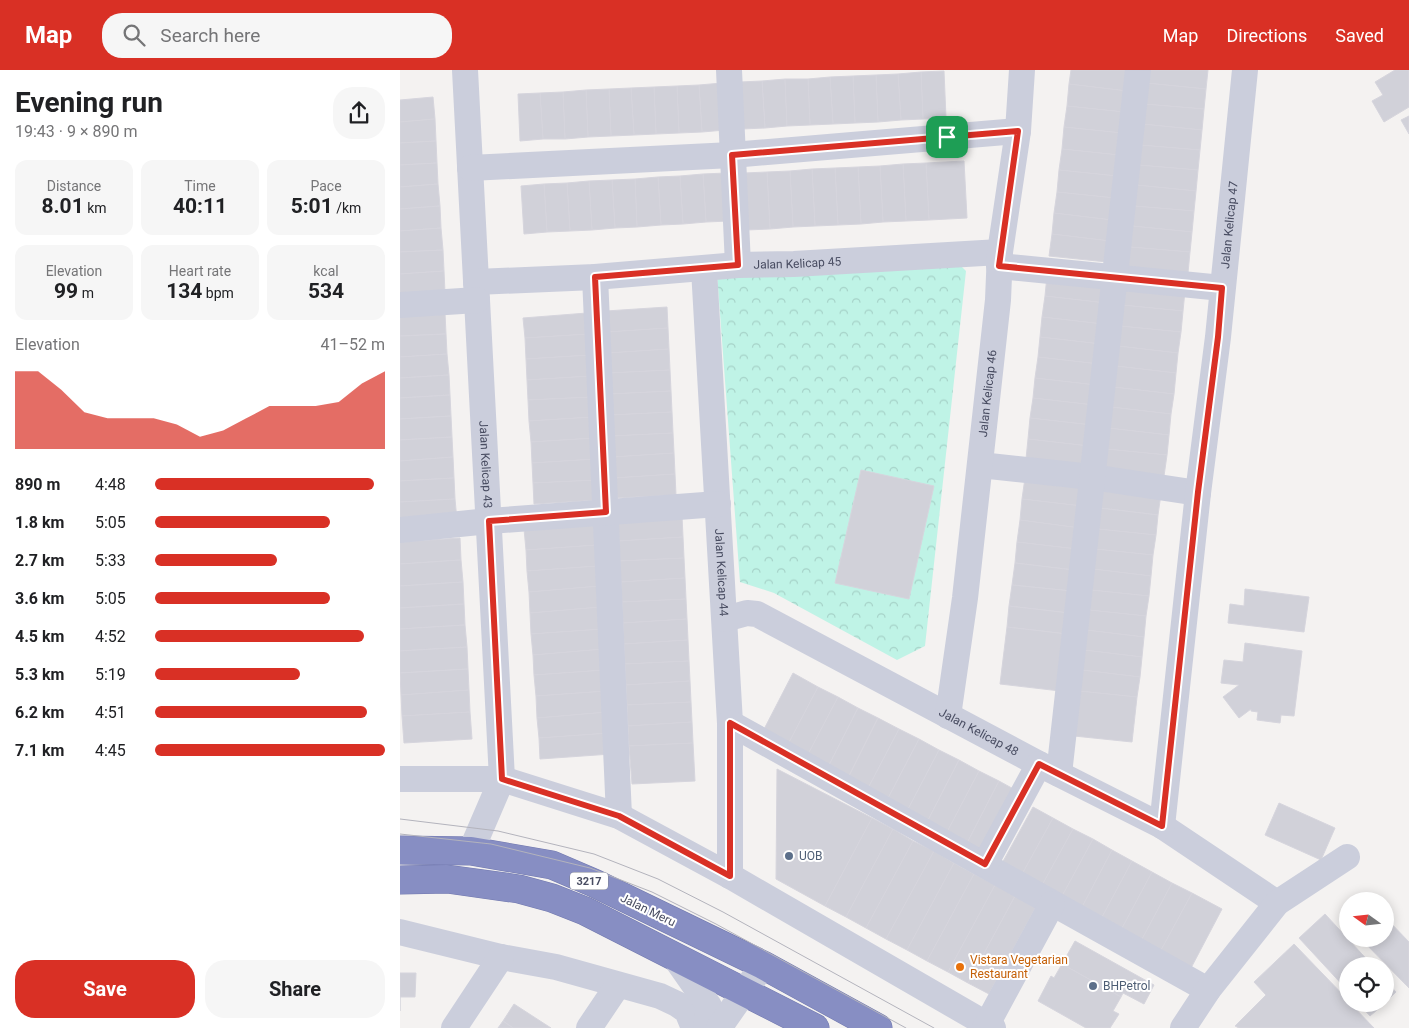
<!DOCTYPE html>
<html lang="en">
<head>
<meta charset="utf-8">
<style>
  :root { --surface:#fff; --page:#f6f6f6; --text:#202124; --muted:#757577; --accent:#d93025 }
  body { margin:0; font-family:Roboto,sans-serif; background:var(--page); color:var(--text); height:100vh; display:flex; flex-direction:column; font-size:19px; white-space:nowrap }
  * { box-sizing:border-box; margin:0 }
  p { font-size:16px; color:var(--muted) }
  .icon { flex:none; width:28px; height:28px; fill:none; stroke:currentColor; stroke-width:2; stroke-linecap:round; stroke-linejoin:round }
  .map { position:relative; flex:1; overflow:hidden }
  .side { display:flex; flex-direction:column; background:var(--surface); width:400px }
  .side>* { flex:none }
  .needle { width:32px; rotate:285deg }
  .fabs { position:absolute; left:939px; top:822px; display:grid; gap:10px }
  .fabs a { display:grid; place-items:center; width:55px; height:55px; border-radius:50%; background:var(--surface); box-shadow:0 2px 12px #0003; font-size:25px }
  .pin { position:absolute; display:grid; place-items:center; width:42px; height:42px; color:#fff; margin:-21px; border-radius:10px; box-shadow:0 2px 8px #0006 }
  .round { display:grid; place-items:center; flex:none; width:52px; height:52px; border-radius:20px; background:var(--page) }
  .headline { display:flex; align-items:center; justify-content:space-between; height:85px; padding:0 15px }
  h1 { font-size:28px; font-weight:700; line-height:38px }
  .stats { display:grid; grid-template-columns:repeat(3,1fr); gap:8px; height:85px; padding:5px 15px }
  .stats div { display:grid; align-content:center; border-radius:12px; background:var(--page); text-align:center }
  .stats b { font-size:21px; font-weight:700 }
  .stats small { font-size:14px; font-weight:400 }
  .stats p { font-size:14px }
  .chart { height:140px; padding:10px 15px }
  .chart p { display:flex; justify-content:space-between }
  .chart svg { width:100%; height:90px; margin-top:5px; fill:var(--accent); opacity:.7 }
  .button { display:flex; gap:10px; margin-top:auto; padding:10px 15px }
  .button a { flex:1; height:58px; border-radius:20px; background:var(--accent); color:#fff; font-size:20px; font-weight:700; line-height:58px; text-align:center }
  .button a+a { background:var(--page); color:var(--text) }
  ul { padding:0 15px; list-style:none; font-size:16px }
  li { display:grid; grid-template-columns:80px 60px 1fr; align-items:center; height:38px }
  li i { height:12px; border-radius:6px; background:var(--accent) }
  header { display:flex; align-items:center; gap:30px; box-sizing:border-box; height:70px; padding:0 25px; background:var(--accent); color:#fff }
  header strong { font-size:24px }
  nav { display:flex; gap:28px; margin-inline-start:auto; font-size:18px }
  .search { width:350px; height:45px; background:var(--page); display:flex; align-items:center; gap:12px; box-sizing:border-box; padding:0 18px; border-radius:20px; color:var(--muted); font-size:19px }
  main { display:flex; flex:1; min-height:0 }
  .map>svg:first-child { display:block }
  .forest { fill:url(#forest-crowns) }
  .building { fill:#d1d1d9; stroke:#d6d5dd }
  .lines { fill:none; stroke-linecap:round; stroke-linejoin:round }
  .highway-casing { stroke:#7279ae; stroke-width:29 }
  .minor { stroke:#cbcedc; stroke-width:26 }
  .highway { stroke:#878ec3; stroke-width:28 }
  .tram { stroke:#b3b3bc; stroke-width:1 }
  .route-casing { stroke:#fff; stroke-width:10 }
  .route { stroke:#d93025; stroke-width:6 }
  .service-dot { fill:#5c6f8a; stroke:#fff; stroke-width:2 }
  .food-dot { fill:#e8710a; stroke:#fff; stroke-width:2 }
  .labels { text-anchor:middle; stroke-width:4; stroke-linejoin:round; paint-order:stroke }
  .shield { fill:#fff; stroke:#7f8290; stroke-width:1 }
  .shield-label { font-size:11px; font-weight:bold; fill:#484c61 }
  .street-label { font-size:12px; fill:#484c61; stroke:#fff }
  .service-label { font-size:12px; fill:#4e5e75; stroke:#fff; text-anchor:start }
  .food-label { font-size:12px; fill:#c56008; stroke:#fff; text-anchor:start }
</style>
</head>
<body>
<header>
<strong>Map</strong>
<div class="search"><svg class="icon" aria-label="search" viewBox="0 0 24 24"><circle cx="10" cy="10" r="6"/><path d="M15 15l6 6"/></svg>Search here</div>
<nav><a>Map</a><a>Directions</a><a>Saved</a></nav>
</header>
<main>
<section class="side">
<div class="headline"><div><h1>Evening run</h1><p>19:43 · 9 × 890 m</p></div><a class="round"><svg class="icon" aria-label="share" viewBox="0 0 24 24"><path d="M12 15V3M7 8l5-5 5 5M5 13v7h14v-7"/></svg></a></div>
<div class="stats">
<div><p>Distance</p><b>8.01<small> km</small></b></div>
<div><p>Time</p><b>40:11</b></div>
<div><p>Pace</p><b>5:01<small> /km</small></b></div>
</div>
<div class="stats">
<div><p>Elevation</p><b>99<small> m</small></b></div>
<div><p>Heart rate</p><b>134<small> bpm</small></b></div>
<div><p>kcal</p><b>534</b></div>
</div>
<div class="chart"><p><span>Elevation</span>41–52 m</p>
<svg viewBox="0 0 160 44" preserveAspectRatio="none"><path d="M0 44V6L10 6L20 15L30 26L40 29L50 29L60 29L70 32L80 38L90 35L100 29L110 23L120 23L130 23L140 21L150 12L160 6V44z"/></svg>
</div>
<ul>
<li><b>890 m</b>4:48<i style="width:95%"></i></li>
<li><b>1.8 km</b>5:05<i style="width:76%"></i></li>
<li><b>2.7 km</b>5:33<i style="width:53%"></i></li>
<li><b>3.6 km</b>5:05<i style="width:76%"></i></li>
<li><b>4.5 km</b>4:52<i style="width:91%"></i></li>
<li><b>5.3 km</b>5:19<i style="width:63%"></i></li>
<li><b>6.2 km</b>4:51<i style="width:92%"></i></li>
<li><b>7.1 km</b>4:45<i style="width:100%"></i></li>
</ul>
<div class="button"><a>Save</a><a>Share</a></div>
</section>
<div class="map">
<svg width="1009" height="958" viewBox="0 0 1009 958">
  <defs>
    <pattern id="forest-crowns" width="20" height="18" patternUnits="userSpaceOnUse" patternTransform="scale(1.25)"><rect width="20" height="18" fill="#bff3e6"/><path d="M2 6a3 3 0 1 1 6 0M12 15a3 3 0 1 1 6 0" fill="none" stroke="#a6d2c8"/></pattern>
  </defs>
  <rect width="100%" height="100%" fill="#f4f2f1"/>
  <polygon class="forest" points="555,190 566,201 525,576 497,590 374,523 340,512 317,203"/>
  <g class="building">
    <polygon points="671,0 729,0 727,21 669,14"/>
    <polygon points="747,0 808,0 806,19 746,13"/>
    <polygon points="995,0 1009,0 1009,37 984,52 972,31 983,25 975,12"/>
    <polygon points="544,1 546,48 523,49 521,2"/>
    <polygon points="521,2 523,49 501,50 498,4"/>
    <polygon points="498,4 501,50 478,52 476,5"/>
    <polygon points="476,5 478,52 455,53 453,6"/>
    <polygon points="453,6 455,53 433,54 430,7"/>
    <polygon points="430,7 433,54 410,55 408,9"/>
    <polygon points="385,9 387,56 365,58 362,11"/>
    <polygon points="385,9 408,9 410,55 387,56"/>
    <polygon points="362,11 365,58 342,59 340,12"/>
    <polygon points="322,13 325,60 302,62 299,15"/>
    <polygon points="746,13 806,19 804,39 744,34"/>
    <polygon points="669,14 727,21 724,42 667,36"/>
    <polygon points="299,15 302,62 279,63 277,16"/>
    <polygon points="277,16 279,63 256,64 254,17"/>
    <polygon points="254,17 256,64 234,65 231,18"/>
    <polygon points="231,18 234,65 211,66 209,19"/>
    <polygon points="209,19 211,66 188,67 186,20"/>
    <polygon points="186,20 188,67 165,69 163,22"/>
    <polygon points="163,22 165,69 143,69 140,23"/>
    <polygon points="140,23 143,69 120,71 118,24"/>
    <polygon points="33,27 35,49 0,52 0,30"/>
    <polygon points="744,34 804,39 802,60 742,54"/>
    <polygon points="667,36 724,42 722,63 664,57"/>
    <polygon points="1009,46 1009,64 1001,50"/>
    <polygon points="35,49 36,71 0,73 0,52"/>
    <polygon points="742,54 802,60 800,80 740,75"/>
    <polygon points="664,57 722,63 719,85 662,79"/>
    <polygon points="36,71 37,93 0,95 0,73"/>
    <polygon points="740,75 800,80 798,100 738,95"/>
    <polygon points="662,79 719,85 717,106 659,100"/>
    <polygon points="564,91 567,148 529,150 526,93"/>
    <polygon points="37,93 38,114 0,117 0,95"/>
    <polygon points="526,93 529,150 506,151 503,94"/>
    <polygon points="503,94 506,151 483,152 480,96"/>
    <polygon points="738,95 798,100 796,121 736,115"/>
    <polygon points="480,96 483,152 461,154 458,97"/>
    <polygon points="458,97 461,154 438,155 435,98"/>
    <polygon points="435,98 438,155 415,156 412,99"/>
    <polygon points="412,99 415,156 393,157 390,101"/>
    <polygon points="659,100 717,106 715,128 657,122"/>
    <polygon points="390,101 393,157 370,159 367,102"/>
    <polygon points="367,102 370,159 347,160 344,103"/>
    <polygon points="326,103 329,151 306,152 303,104"/>
    <polygon points="303,104 306,152 283,154 280,106"/>
    <polygon points="280,106 283,154 261,155 258,107"/>
    <polygon points="258,107 261,155 237,157 235,109"/>
    <polygon points="235,109 237,157 215,158 212,110"/>
    <polygon points="212,110 215,158 192,160 189,111"/>
    <polygon points="189,111 192,160 170,161 167,113"/>
    <polygon points="167,113 170,161 147,162 144,114"/>
    <polygon points="38,114 40,136 0,139 0,117"/>
    <polygon points="144,114 147,162 124,164 121,116"/>
    <polygon points="736,115 796,121 794,141 734,136"/>
    <polygon points="657,122 715,128 712,150 654,143"/>
    <polygon points="40,136 41,158 0,161 0,139"/>
    <polygon points="734,136 794,141 792,162 732,156"/>
    <polygon points="654,143 712,150 710,171 652,164"/>
    <polygon points="732,156 792,162 790,182 730,177"/>
    <polygon points="41,158 43,180 0,182 0,161"/>
    <polygon points="652,164 710,171 707,192 649,186"/>
    <polygon points="730,177 790,182 788,203 728,197"/>
    <polygon points="43,180 44,201 0,204 0,182"/>
    <polygon points="44,201 45,223 0,226 0,204"/>
    <polygon points="647,206 708,213 706,233 645,226"/>
    <polygon points="725,214 785,221 783,241 722,235"/>
    <polygon points="645,226 706,233 703,254 642,247"/>
    <polygon points="722,235 783,241 781,262 720,256"/>
    <polygon points="267,237 268,258 207,262 206,241"/>
    <polygon points="45,243 46,264 0,266 0,246"/>
    <polygon points="187,243 189,264 125,268 123,248"/>
    <polygon points="642,247 703,254 701,274 640,267"/>
    <polygon points="720,256 781,262 778,283 718,276"/>
    <polygon points="268,258 269,279 208,283 207,262"/>
    <polygon points="46,264 47,284 0,287 0,266"/>
    <polygon points="189,264 190,285 126,289 125,268"/>
    <polygon points="640,267 701,274 699,294 638,287"/>
    <polygon points="718,276 778,283 776,303 716,296"/>
    <polygon points="269,279 270,300 209,303 208,283"/>
    <polygon points="47,284 49,305 0,308 0,287"/>
    <polygon points="190,285 191,306 127,310 126,289"/>
    <polygon points="638,287 699,294 696,315 635,308"/>
    <polygon points="716,296 776,303 774,324 713,317"/>
    <polygon points="270,300 271,321 210,324 209,303"/>
    <polygon points="49,305 50,325 0,328 0,308"/>
    <polygon points="191,306 192,327 128,330 127,310"/>
    <polygon points="635,308 696,315 694,335 633,328"/>
    <polygon points="713,317 774,324 771,344 711,337"/>
    <polygon points="271,321 272,342 211,345 210,324"/>
    <polygon points="50,325 51,346 0,349 0,328"/>
    <polygon points="192,327 193,347 129,351 128,330"/>
    <polygon points="633,328 694,335 692,355 630,348"/>
    <polygon points="711,337 771,344 769,365 708,358"/>
    <polygon points="272,342 273,363 212,366 211,345"/>
    <polygon points="51,346 52,367 0,370 0,349"/>
    <polygon points="193,347 195,368 131,372 129,351"/>
    <polygon points="630,348 692,355 689,376 628,369"/>
    <polygon points="708,358 769,365 767,385 706,379"/>
    <polygon points="273,363 274,383 213,387 212,366"/>
    <polygon points="52,367 53,387 0,391 0,370"/>
    <polygon points="195,368 196,389 132,393 131,372"/>
    <polygon points="628,369 689,376 687,396 626,389"/>
    <polygon points="706,379 767,385 764,406 704,399"/>
    <polygon points="274,383 275,404 214,408 213,387"/>
    <polygon points="53,387 54,408 0,411 0,391"/>
    <polygon points="196,389 197,410 133,413 132,393"/>
    <polygon points="461,400 534,416 509,529 435,513"/>
    <polygon points="275,404 276,425 215,428 214,408"/>
    <polygon points="54,408 55,429 0,432 0,411"/>
    <polygon points="625,408 684,415 682,436 622,429"/>
    <polygon points="197,410 198,430 134,434 133,413"/>
    <polygon points="702,418 761,424 758,445 700,438"/>
    <polygon points="55,429 57,450 0,453 0,432"/>
    <polygon points="622,429 682,436 680,458 620,450"/>
    <polygon points="700,438 758,445 756,465 698,459"/>
    <polygon points="282,446 283,467 219,471 218,450"/>
    <polygon points="620,450 680,458 677,479 617,472"/>
    <polygon points="196,454 197,475 126,480 124,459"/>
    <polygon points="698,459 756,465 753,485 695,479"/>
    <polygon points="283,467 284,488 220,491 219,471"/>
    <polygon points="60,468 61,490 0,494 0,472"/>
    <polygon points="617,472 677,479 674,500 615,493"/>
    <polygon points="197,475 198,496 127,501 126,480"/>
    <polygon points="695,479 753,485 751,506 693,499"/>
    <polygon points="284,488 285,508 221,512 220,491"/>
    <polygon points="61,490 63,512 0,516 0,494"/>
    <polygon points="615,493 674,500 672,521 612,515"/>
    <polygon points="198,496 200,516 129,522 127,501"/>
    <polygon points="693,499 751,506 749,526 691,520"/>
    <polygon points="285,508 286,529 222,532 221,512"/>
    <polygon points="63,512 64,534 0,538 0,516"/>
    <polygon points="612,515 672,521 669,543 609,536"/>
    <polygon points="200,516 201,537 130,543 129,522"/>
    <polygon points="845,519 909,527 904,562 828,553 830,534 844,536"/>
    <polygon points="691,520 749,526 746,546 689,540"/>
    <polygon points="286,529 287,549 223,553 222,532"/>
    <polygon points="64,534 65,555 0,559 0,538"/>
    <polygon points="609,536 669,543 667,564 607,557"/>
    <polygon points="201,537 203,559 131,564 130,543"/>
    <polygon points="689,540 746,546 744,567 686,560"/>
    <polygon points="287,549 288,570 224,574 223,553"/>
    <polygon points="65,555 67,577 0,581 0,559"/>
    <polygon points="607,557 667,564 660,621 600,614"/>
    <polygon points="203,559 204,579 133,585 131,564"/>
    <polygon points="686,560 744,567 742,587 684,580"/>
    <polygon points="288,570 289,591 225,594 224,574"/>
    <polygon points="845,573 902,581 894,646 881,645 880,653 857,650 858,642 851,641 851,639 839,648 823,627 839,615 821,613 824,590 843,592"/>
    <polygon points="67,577 68,599 0,603 0,581"/>
    <polygon points="204,579 205,600 134,605 133,585"/>
    <polygon points="684,580 742,587 740,607 682,600"/>
    <polygon points="289,591 290,611 226,615 225,594"/>
    <polygon points="68,599 69,620 1,625 0,603"/>
    <polygon points="205,600 207,621 136,626 134,605"/>
    <polygon points="682,600 740,607 737,627 679,621"/>
    <polygon points="393,603 418,617 385,680 360,667"/>
    <polygon points="290,611 291,632 227,635 226,615"/>
    <polygon points="418,617 438,627 405,690 385,680"/>
    <polygon points="69,620 70,642 2,646 1,625"/>
    <polygon points="207,621 208,642 137,648 136,626"/>
    <polygon points="679,621 737,627 732,672 674,666"/>
    <polygon points="438,627 458,638 426,701 405,690"/>
    <polygon points="291,632 292,652 228,656 227,635"/>
    <polygon points="458,638 478,648 446,712 426,701"/>
    <polygon points="70,642 72,669 4,673 2,646"/>
    <polygon points="208,642 210,663 139,668 137,648"/>
    <polygon points="478,648 499,659 466,722 446,712"/>
    <polygon points="292,652 293,673 229,676 228,656"/>
    <polygon points="499,659 519,669 486,732 466,722"/>
    <polygon points="210,663 211,684 140,689 139,668"/>
    <polygon points="519,669 539,680 506,743 486,732"/>
    <polygon points="293,673 295,711 232,714 229,676"/>
    <polygon points="539,680 559,690 526,754 506,743"/>
    <polygon points="559,690 579,701 546,764 526,754"/>
    <polygon points="377,699 472,748 425,836 376,809"/>
    <polygon points="579,701 599,711 566,775 546,764"/>
    <polygon points="599,711 619,722 587,785 566,775"/>
    <polygon points="879,733 935,758 921,790 865,765"/>
    <polygon points="633,737 653,748 621,806 601,795"/>
    <polygon points="472,748 493,759 446,847 425,836"/>
    <polygon points="653,748 673,759 641,817 621,806"/>
    <polygon points="493,759 513,771 466,858 446,847"/>
    <polygon points="673,759 693,769 661,828 641,817"/>
    <polygon points="693,769 712,780 681,839 661,828"/>
    <polygon points="513,771 534,781 486,869 466,858"/>
    <polygon points="712,780 732,791 701,849 681,839"/>
    <polygon points="534,781 554,793 507,880 486,869"/>
    <polygon points="732,791 752,802 721,860 701,849"/>
    <polygon points="554,793 574,804 527,891 507,880"/>
    <polygon points="752,802 772,813 741,871 721,860"/>
    <polygon points="574,804 595,815 548,902 527,891"/>
    <polygon points="772,813 792,823 760,882 741,871"/>
    <polygon points="595,815 615,826 568,913 548,902"/>
    <polygon points="792,823 822,839 791,898 760,882"/>
    <polygon points="615,826 636,837 589,924 568,913"/>
    <polygon points="925,844 973,896 948,896 948,921 899,868"/>
    <polygon points="985,847 1009,872 1009,918 961,869 985,869"/>
    <polygon points="675,871 754,915 744,934 723,923 721,927 662,894"/>
    <polygon points="894,874 948,930 948,934 951,934 974,958 839,958 835,956 866,925 854,912"/>
    <polygon points="662,894 721,927 713,941 719,944 710,958 686,958 638,931 651,906 654,908"/>
    <polygon points="0,903 16,903 15,927 0,927 0,941"/>
    <polygon points="985,910 996,922 985,933"/>
    <polygon points="114,934 151,958 113,958 103,951"/>
    <polygon points="959,934 984,934 970,946"/>
    <polygon points="103,951 113,958 98,958"/>
  </g>
  <g class="lines">
    <g class="highway-casing">
      <g id="highway">
        <polyline points="0,780 71,781 152,795 194,813 363,895 478,958"/>
        <polyline points="0,810 47,809 119,819 152,828 185,841 415,958"/>
      </g>
    </g>
    <g class="minor">
      <path id="s1" d="M65,0L102,709L71,781"/>
      <polyline points="329,0 338,195"/>
      <polyline points="70,98 332,85 618,61"/>
      <polyline points="599,196 822,218"/>
      <path id="s2" d="M304,199L330,653V806"/>
      <polyline points="195,207 219,746"/>
      <path id="s3" d="M76,212L195,207L338,195L394,194L600,182"/>
      <polyline points="0,235 77,230"/>
      <polyline points="580,395 692,407 798,423"/>
      <polyline points="0,460 89,451 318,434"/>
      <path id="s4" d="M325,549L347,543L357,544L639,694L762,756L877,833"/>
      <path id="s5" d="M548,646L565,528L598,230L600,182L618,61L622,0"/>
      <polyline points="330,653 808,920"/>
      <polyline points="659,704 738,0"/>
      <polyline points="0,709 102,709 219,746 330,806 593,958"/>
      <path id="s6" d="M762,756L798,423L818,267L845,0"/>
      <polyline points="585,794 639,694"/>
      <polyline points="0,862 101,887 156,897 260,926 277,934 287,941 294,958"/>
      <polyline points="274,886 309,936 306,958"/>
      <polyline points="54,958 101,887"/>
      <polyline points="189,958 218,915"/>
      <polyline points="319,958 363,895"/>
      <polyline points="585,958 652,834"/>
      <polyline points="783,958 808,920 877,833 947,787"/>
    </g>
    <use href="#highway" class="highway"/>
    <g class="tram">
      <polyline points="0,749 98,761 194,784 258,809 323,842 534,958"/>
      <polyline points="0,764 91,774 190,798 252,822 316,854 506,958"/>
    </g>
  </g>
  <g class="lines">
    <g class="route-casing">
      <polygon id="route" points="618,61 599,196 822,218 818,267 798,422 762,756 639,694 585,794 330,653 330,806 219,746 102,709 89,451 206,442 195,207 338,195 332,85"/>
    </g>
    <use href="#route" class="route"/>
  </g>
  <g class="service-dot">
    <circle cx="389" cy="786" r="5"/>
    <circle cx="693" cy="916" r="5"/>
  </g>
  <circle class="food-dot" cx="560" cy="897" r="5"/>
  <g class="labels">
    <rect class="shield" x="170" y="802.5" width="38" height="17" rx="4"/>
    <g class="shield-label">
      <text x="189" y="815">3217</text>
    </g>
    <g class="street-label">
      <text dy="4" stroke="none"><textPath href="#s6" startOffset="605">Jalan Kelicap 47</textPath></text>
      <text dy="4" stroke="none"><textPath href="#s3" startOffset="322">Jalan Kelicap 45</textPath></text>
      <text dy="4" stroke="none"><textPath href="#s5" startOffset="325">Jalan Kelicap 46</textPath></text>
      <text dy="4" stroke="none"><textPath href="#s1" startOffset="395">Jalan Kelicap 43</textPath></text>
      <text dy="4" stroke="none"><textPath href="#s2" startOffset="304">Jalan Kelicap 44</textPath></text>
      <text dy="4" stroke="none"><textPath href="#s4" startOffset="284">Jalan Kelicap 48</textPath></text>
      <text transform="translate(248 840) rotate(26)" y="4">Jalan Meru</text>
    </g>
    <g class="service-label">
      <text x="399" y="790">UOB</text>
      <text x="703" y="920">BHPetrol</text>
    </g>
    <g class="food-label">
      <text x="570" y="894">Vistara Vegetarian<tspan x="570" dy="14">Restaurant</tspan></text>
    </g>
  </g>
</svg>
<div class="fabs">
<a><svg class="needle" viewBox="-14 -14 28 28"><path d="M0-13l5 13h-10z" fill="#e53935"/><path d="M0 13l5-13h-10z" fill="#757577"/></svg></a>
<a><svg class="icon" aria-label="locate" viewBox="0 0 24 24"><circle cx="12" cy="12" r="6"/><path d="M12 2v4M12 18v4M2 12h4M18 12h4"/></svg></a>
</div>
<div class="pin" style="left:547px;top:67px;background:#1e9e55"><svg class="icon" aria-label="arrive" viewBox="0 0 24 24"><path d="M6 21V4h12l-3 4 3 4H6"/></svg></div>
</div>
</main>
</body>
</html>
